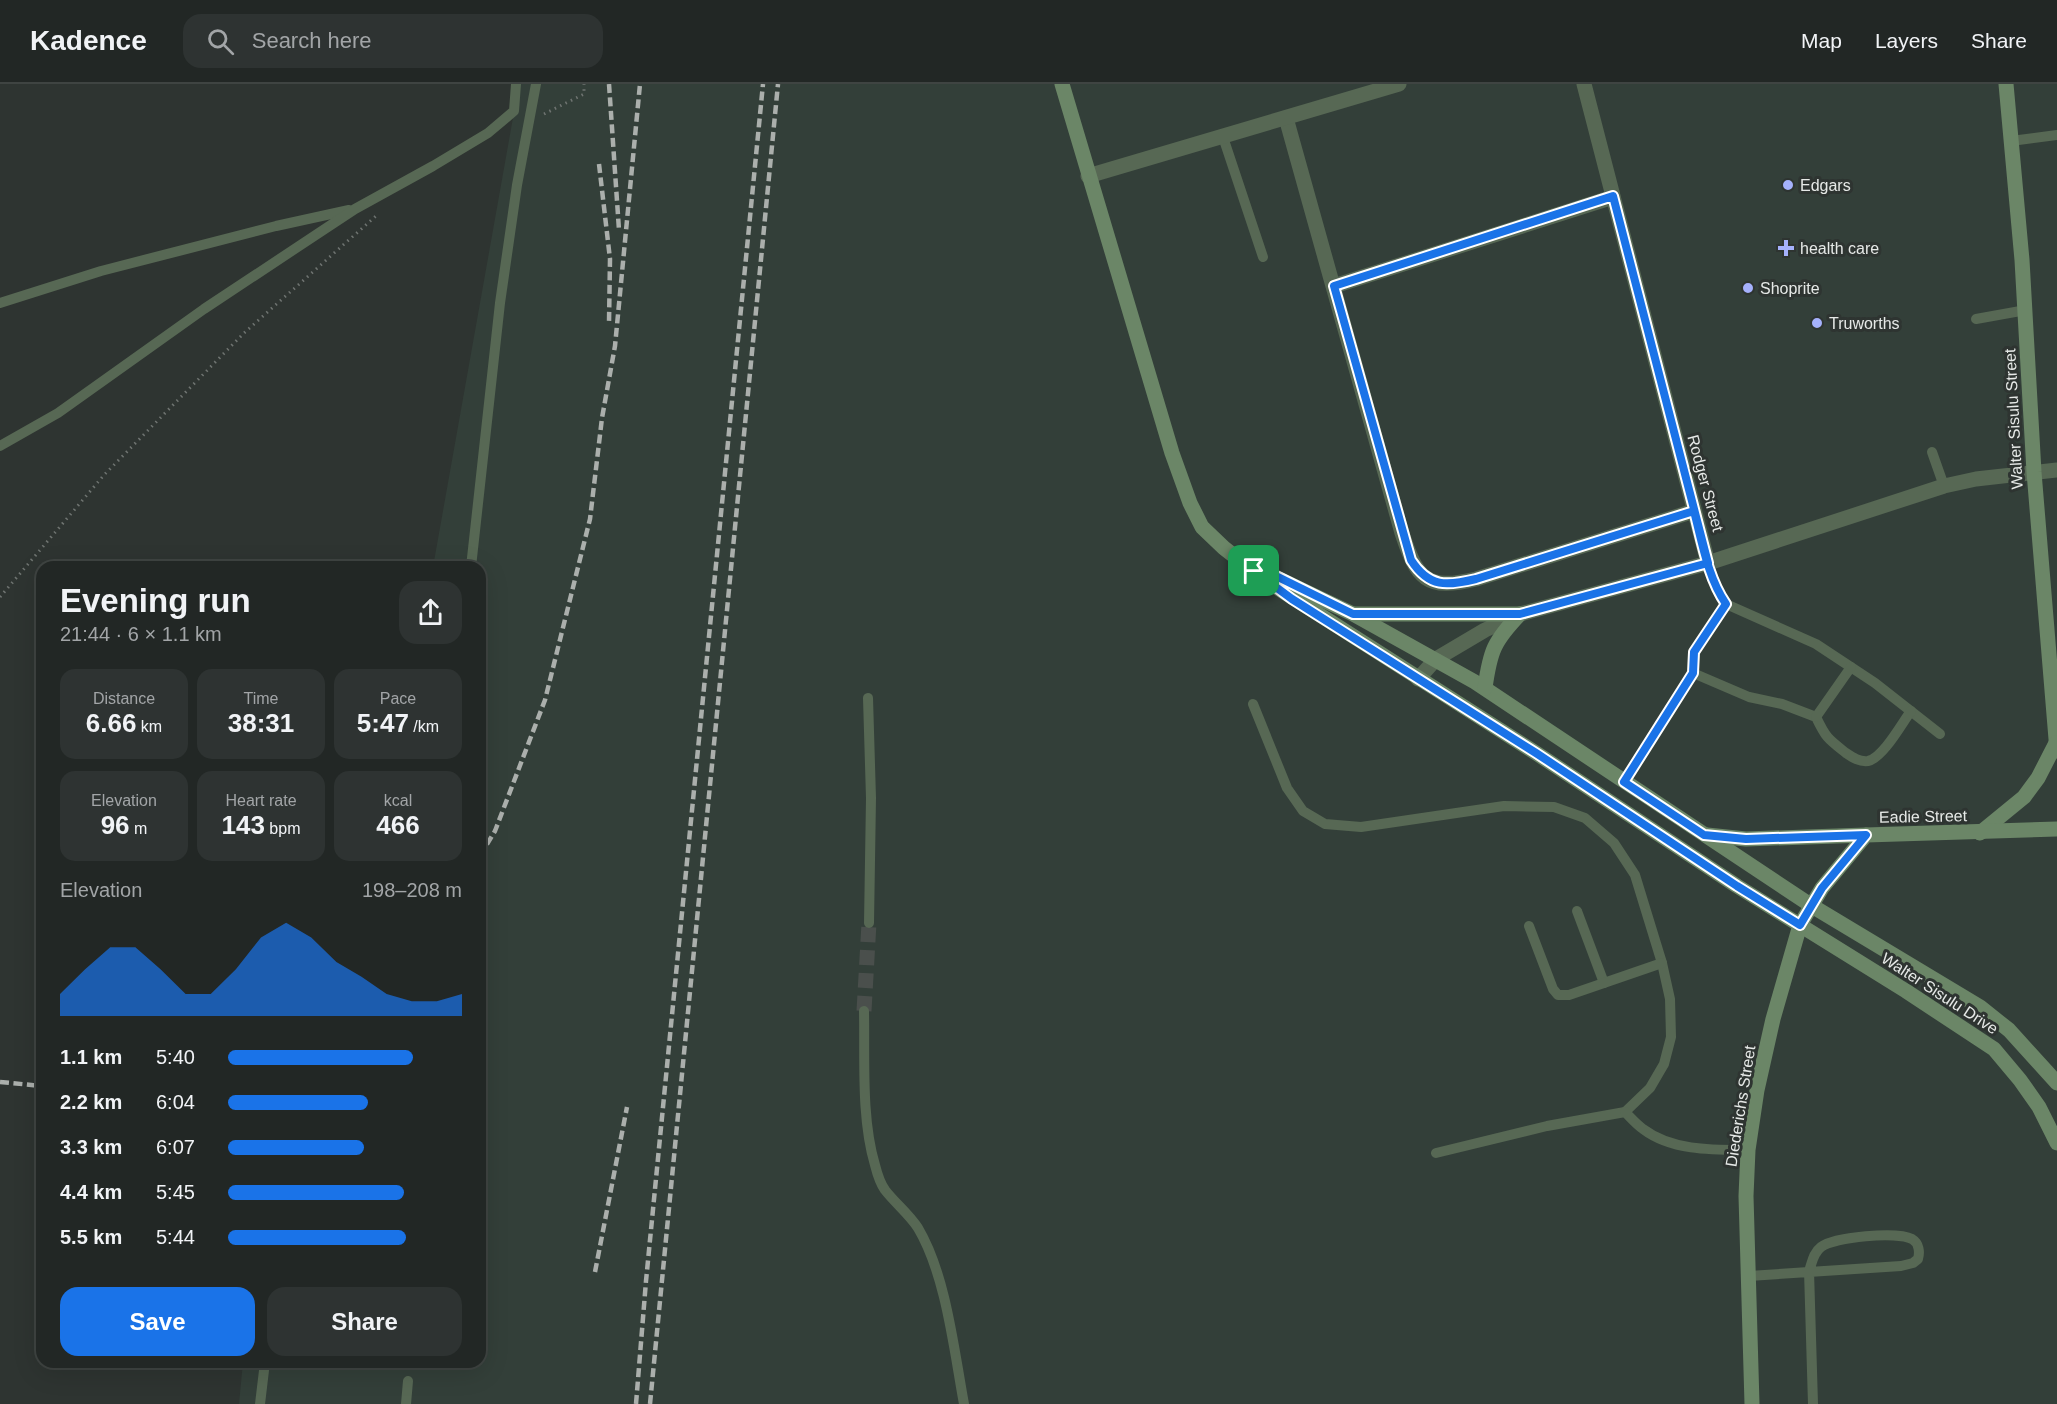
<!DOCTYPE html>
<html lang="en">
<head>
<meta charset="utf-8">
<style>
  :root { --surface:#222725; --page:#2e3332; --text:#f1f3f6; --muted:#a2a5a7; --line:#3f4442; --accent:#1a73e8 }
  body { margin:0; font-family:Helvetica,sans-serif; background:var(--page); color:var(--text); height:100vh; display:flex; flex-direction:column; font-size:22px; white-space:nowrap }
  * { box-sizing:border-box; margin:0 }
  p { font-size:20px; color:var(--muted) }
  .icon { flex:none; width:33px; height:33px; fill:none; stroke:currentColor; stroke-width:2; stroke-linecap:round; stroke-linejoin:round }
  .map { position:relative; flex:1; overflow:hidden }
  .panel { position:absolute; left:36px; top:477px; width:450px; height:807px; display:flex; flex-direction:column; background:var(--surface); border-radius:18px; box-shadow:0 6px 24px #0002,0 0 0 2px var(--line) }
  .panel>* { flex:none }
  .pin { position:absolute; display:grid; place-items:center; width:51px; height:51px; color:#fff; margin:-26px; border-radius:12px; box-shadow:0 3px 9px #0006 }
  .round { display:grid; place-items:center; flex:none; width:63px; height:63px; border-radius:18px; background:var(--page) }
  .head { display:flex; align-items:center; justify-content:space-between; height:102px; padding:0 24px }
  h1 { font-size:33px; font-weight:600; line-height:45px }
  .figures { display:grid; grid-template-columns:repeat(3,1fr); gap:9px; height:102px; padding:6px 24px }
  .figures div { display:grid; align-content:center; border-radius:15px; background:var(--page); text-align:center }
  .figures b { font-size:26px; font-weight:600 }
  .figures small { font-size:16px; font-weight:400 }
  .figures p { font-size:16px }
  .chart { height:168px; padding:12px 24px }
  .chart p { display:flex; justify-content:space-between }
  .chart svg { width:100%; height:108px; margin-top:6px; fill:var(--accent); opacity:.7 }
  .button { display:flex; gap:12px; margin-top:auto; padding:12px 24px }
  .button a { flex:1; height:69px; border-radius:18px; background:var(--accent); color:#fff; font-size:24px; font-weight:600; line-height:69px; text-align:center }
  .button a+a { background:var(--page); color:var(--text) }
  ul { padding:0 24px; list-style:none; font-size:20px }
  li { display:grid; grid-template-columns:96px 72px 1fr; align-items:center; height:45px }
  li i { height:15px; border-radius:8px; background:var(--accent) }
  header { display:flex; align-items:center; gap:36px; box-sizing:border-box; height:84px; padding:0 30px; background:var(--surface); border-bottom:2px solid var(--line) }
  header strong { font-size:28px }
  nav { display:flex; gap:33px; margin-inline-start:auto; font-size:21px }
  .search { width:420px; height:54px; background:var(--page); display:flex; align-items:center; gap:15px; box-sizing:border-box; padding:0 21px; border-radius:18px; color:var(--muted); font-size:22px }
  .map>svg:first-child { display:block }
  .built { fill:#333f39 }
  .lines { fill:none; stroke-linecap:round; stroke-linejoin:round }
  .minor-tunnel { stroke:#4a4f4c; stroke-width:15; stroke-dasharray:15 8; stroke-linecap:butt }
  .path { stroke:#6f7471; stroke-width:3; stroke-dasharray:1.5 4.5; stroke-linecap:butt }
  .service { stroke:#576854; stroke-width:10 }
  .minor { stroke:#576854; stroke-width:15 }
  .secondary { stroke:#6b8667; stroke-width:15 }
  .rail { stroke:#abafac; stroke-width:4.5; stroke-dasharray:9 4.5; stroke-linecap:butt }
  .route-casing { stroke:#fff; stroke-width:12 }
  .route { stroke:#1a73e8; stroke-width:8 }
  .poi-dot { fill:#a5b1fc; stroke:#2e3431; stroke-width:2 }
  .labels { text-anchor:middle; stroke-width:6; stroke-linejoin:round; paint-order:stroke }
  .poi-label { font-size:16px; fill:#e6e9e7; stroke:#2e3431; text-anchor:start }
  .street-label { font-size:16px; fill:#e6e9e7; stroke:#2e3431 }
</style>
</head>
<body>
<header>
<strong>Kadence</strong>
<div class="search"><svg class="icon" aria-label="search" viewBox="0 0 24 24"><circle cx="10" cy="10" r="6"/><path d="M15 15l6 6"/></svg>Search here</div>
<nav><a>Map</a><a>Layers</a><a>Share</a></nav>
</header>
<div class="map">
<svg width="2057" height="1320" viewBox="0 0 2057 1320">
  <rect width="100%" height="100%" fill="#2e3431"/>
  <polygon class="built" points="519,0 2057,0 2057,1320 239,1320 243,1278 480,1278 480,483 433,483"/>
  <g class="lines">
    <polyline class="minor-tunnel" points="864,927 869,839"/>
    <g class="path">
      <polyline points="544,30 584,10 584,0"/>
      <polyline points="0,513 104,391 244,249 377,131"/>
    </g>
    <g class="service">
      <polyline points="1223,53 1263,173"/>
      <polyline points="2011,57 2057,51"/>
      <polyline points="0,219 101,187 276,142 349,126"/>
      <polyline points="1976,235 2026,226"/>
      <polyline points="0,362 58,329 204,225 355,125 433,82 488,49 514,27 516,0"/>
      <polyline points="1932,368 1944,402"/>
      <polyline points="1708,479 1719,510 1726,520 1816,560 1875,599 1940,650"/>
      <polyline points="471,483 500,219 517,101 536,0"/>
      <path d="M1693,589L1749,613L1782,620L1816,633C1826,654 1828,655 1846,669C1852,673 1859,678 1868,677C1883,674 1902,639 1911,627"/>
      <polyline points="868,614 871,714 869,839"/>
      <polyline points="1253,620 1287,704 1303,727 1325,740 1361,743 1504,722 1554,723 1585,734 1614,759 1635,791 1662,879 1670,915 1671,953 1664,980 1650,1004 1625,1028 1547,1042 1436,1069"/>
      <polyline points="1816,633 1851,583"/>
      <polyline points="1624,698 1693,589 1694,568 1726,520"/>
      <polyline points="1577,827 1604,899"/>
      <polyline points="1529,842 1553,905 1558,911 1569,911 1662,879"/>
      <path d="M864,927C865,974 861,1035 875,1081C877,1089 880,1099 885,1106C895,1119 909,1130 918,1144C946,1191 954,1266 964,1320"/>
      <path d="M1625,1028C1631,1034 1636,1040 1643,1045C1672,1067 1713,1066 1748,1066"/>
      <path d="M1749,1192L1901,1182L1913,1179L1918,1175C1920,1168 1919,1159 1912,1155C1897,1147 1834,1153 1821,1163C1813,1169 1812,1179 1809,1187L1813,1320"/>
      <polyline points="260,1320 265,1278"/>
      <polyline points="406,1320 408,1297"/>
    </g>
    <g class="minor">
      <polyline points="1584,0 1708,479"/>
      <path d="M1286,34L1402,449C1417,495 1426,507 1476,495L1694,427"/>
      <polyline points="1088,92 1399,0"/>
      <polyline points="1334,202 1613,113"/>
      <polyline points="1418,595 1436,575 1485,546 1520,530 1708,479 1944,402 1976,395 2057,386"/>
    </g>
    <g class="secondary">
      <polyline points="1062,0 1172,369 1190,419 1202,443 1224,464 1265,496 1536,669 1737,802 1906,907 1994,965 2020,996 2039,1023 2057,1059"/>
      <polyline points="2006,0 2022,176 2034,388 2057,667"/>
      <polyline points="1266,489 1353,530 1475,598 1812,822 1980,923 2009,946 2057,999"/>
      <polyline points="1355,530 1520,530"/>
      <path d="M1485,604C1490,567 1494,557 1520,530"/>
      <polyline points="1980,749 2024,713 2038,694 2056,659"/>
      <polyline points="1707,751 1746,755 1866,751"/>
      <polyline points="1752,1320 1746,1112 1748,1066 1757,1006 1773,935 1800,841 1822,804 1866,751 2057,745"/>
    </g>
    <g class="rail">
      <polyline points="609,0 619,146"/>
      <polyline points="599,80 610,175 609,239"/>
      <polyline points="480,772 495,747 545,616 590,435 602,334 615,262 640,0"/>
      <polyline points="0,998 42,1002"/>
      <polyline points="595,1188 627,1023"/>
      <polyline points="636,1320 646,1197 763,0"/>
      <polyline points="650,1320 778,0"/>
    </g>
  </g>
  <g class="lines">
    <g class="route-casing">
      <path id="route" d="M1254,487L1292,515L1536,669L1737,802L1800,841L1822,804L1866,751L1746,755L1704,751L1624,698L1693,589L1694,568L1726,520C1708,494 1702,458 1694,427L1476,495C1447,502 1429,504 1411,476L1334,202L1613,112L1708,479L1520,530H1353L1270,489L1254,487"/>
    </g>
    <use href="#route" class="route"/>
  </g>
  <g class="poi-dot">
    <circle cx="1788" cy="101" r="6"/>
    <path d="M1783 155h6v6h6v6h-6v6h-6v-6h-6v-6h6z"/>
    <circle cx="1748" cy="204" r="6"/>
    <circle cx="1817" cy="239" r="6"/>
  </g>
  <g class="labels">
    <g class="poi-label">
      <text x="1800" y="107">Edgars</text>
      <text x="1800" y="170">health care</text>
      <text x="1760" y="210">Shoprite</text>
      <text x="1829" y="245">Truworths</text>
    </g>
    <g class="street-label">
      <text transform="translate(2013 335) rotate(-93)" y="6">Walter Sisulu Street</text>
      <text transform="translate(1706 399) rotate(75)" y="6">Rodger Street</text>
      <text transform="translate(1923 732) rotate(-1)" y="6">Eadie Street</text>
      <text transform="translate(1940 909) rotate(33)" y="6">Walter Sisulu Drive</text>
      <text transform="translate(1740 1022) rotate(-81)" y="6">Diederichs Street</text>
    </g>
  </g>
</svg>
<div class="pin" style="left:1254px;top:487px;background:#1e9e55"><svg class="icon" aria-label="arrive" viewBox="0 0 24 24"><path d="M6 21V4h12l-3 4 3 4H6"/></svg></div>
<section class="panel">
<div class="head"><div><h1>Evening run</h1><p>21:44 · 6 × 1.1 km</p></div><a class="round"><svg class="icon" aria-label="share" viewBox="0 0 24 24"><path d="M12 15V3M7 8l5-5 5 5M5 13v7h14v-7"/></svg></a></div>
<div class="figures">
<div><p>Distance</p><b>6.66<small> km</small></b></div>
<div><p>Time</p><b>38:31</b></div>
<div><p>Pace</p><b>5:47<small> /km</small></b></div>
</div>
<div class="figures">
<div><p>Elevation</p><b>96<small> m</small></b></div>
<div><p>Heart rate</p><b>143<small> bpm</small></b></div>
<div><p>kcal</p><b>466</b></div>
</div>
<div class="chart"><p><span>Elevation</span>198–208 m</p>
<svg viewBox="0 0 160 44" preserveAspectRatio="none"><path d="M0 44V35L10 25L20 16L30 16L40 25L50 35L60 35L70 25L80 12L90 6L100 12L110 22L120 28L130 35L140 38L150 38L160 35V44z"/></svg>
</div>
<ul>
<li><b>1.1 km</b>5:40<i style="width:79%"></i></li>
<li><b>2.2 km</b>6:04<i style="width:60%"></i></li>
<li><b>3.3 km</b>6:07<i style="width:58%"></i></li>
<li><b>4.4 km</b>5:45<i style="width:75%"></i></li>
<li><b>5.5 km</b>5:44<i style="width:76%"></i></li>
</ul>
<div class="button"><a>Save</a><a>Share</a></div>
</section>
</div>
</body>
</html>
